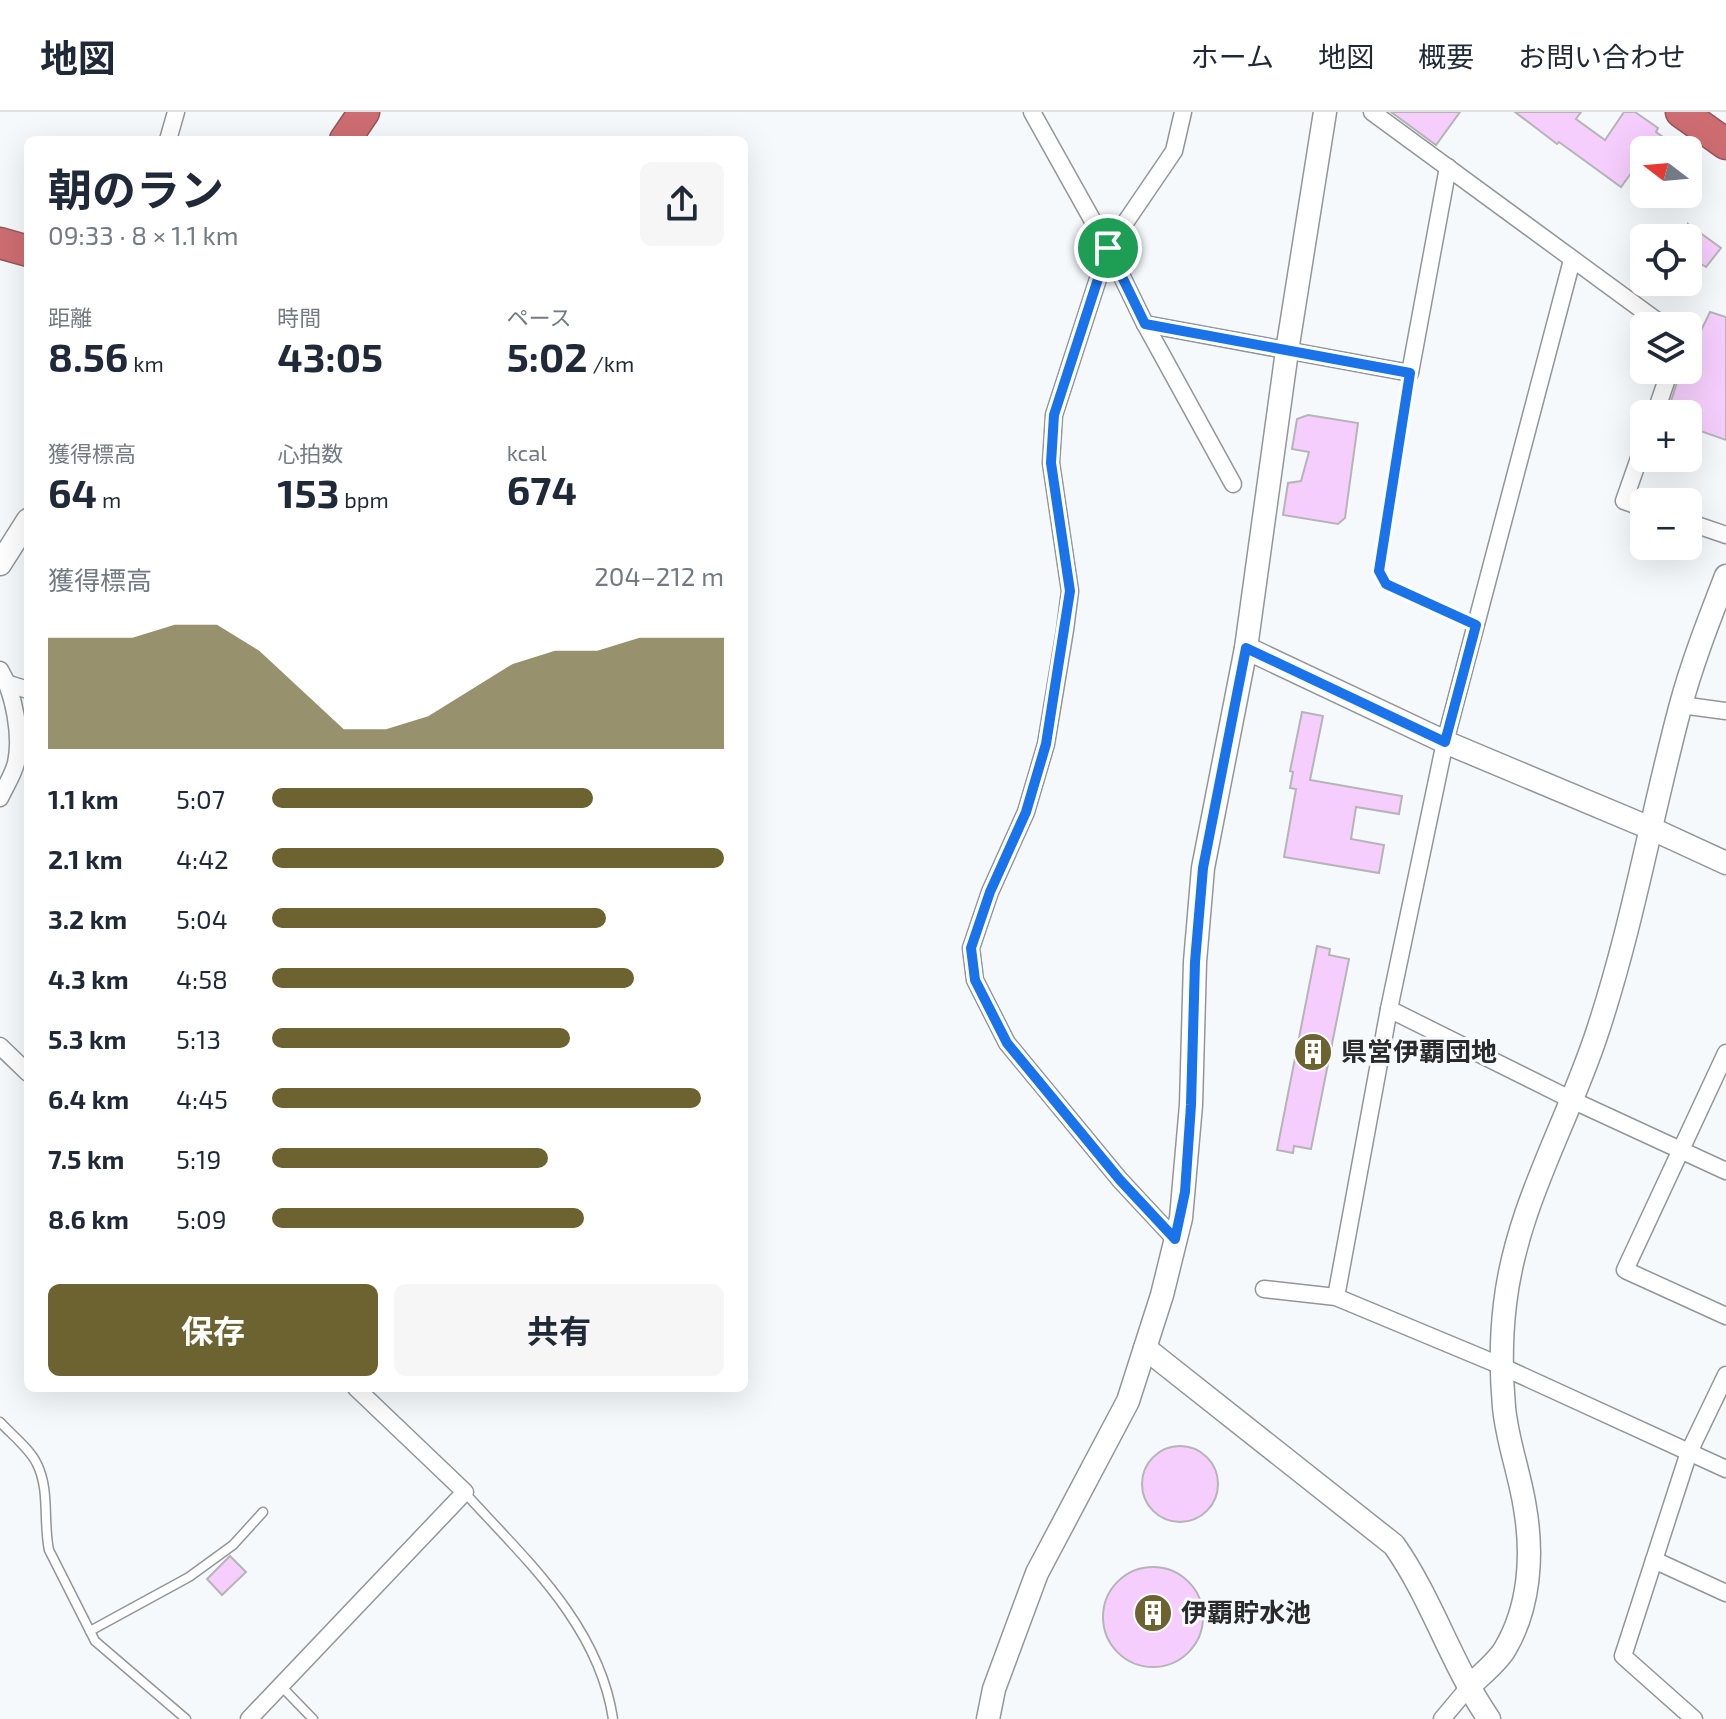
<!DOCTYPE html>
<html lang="ja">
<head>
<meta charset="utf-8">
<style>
  :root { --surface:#fff; --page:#f6f6f7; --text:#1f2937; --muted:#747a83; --line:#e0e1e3; --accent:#6d6330 }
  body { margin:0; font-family:"Exo 2","Noto Sans JP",sans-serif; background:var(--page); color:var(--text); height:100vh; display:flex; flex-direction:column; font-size:30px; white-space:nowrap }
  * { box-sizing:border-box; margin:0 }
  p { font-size:26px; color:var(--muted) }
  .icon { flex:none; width:44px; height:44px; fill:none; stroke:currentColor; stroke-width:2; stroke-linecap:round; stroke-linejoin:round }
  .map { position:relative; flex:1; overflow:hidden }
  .side { position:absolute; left:24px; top:24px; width:724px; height:1256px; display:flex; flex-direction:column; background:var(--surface); border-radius:12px; box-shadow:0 8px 32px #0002 }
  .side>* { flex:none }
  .needle { width:52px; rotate:286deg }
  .fabs { position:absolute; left:1630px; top:24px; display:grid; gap:16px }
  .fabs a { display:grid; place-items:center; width:72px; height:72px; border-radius:12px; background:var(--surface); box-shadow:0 8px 32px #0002; font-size:40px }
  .pin { position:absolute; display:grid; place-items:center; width:68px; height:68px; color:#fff; margin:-34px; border:4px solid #fff; border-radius:50%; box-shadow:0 2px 8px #0007 }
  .round { display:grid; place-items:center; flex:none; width:84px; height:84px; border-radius:12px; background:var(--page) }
  .headline { display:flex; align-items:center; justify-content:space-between; height:136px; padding:0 24px }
  h1 { font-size:44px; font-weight:700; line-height:60px }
  .metrics { display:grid; grid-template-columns:repeat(3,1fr); gap:12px; height:136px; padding:8px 24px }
  .metrics div { display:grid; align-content:center }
  .metrics b { font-size:40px; font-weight:700 }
  .metrics small { font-size:22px; font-weight:400 }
  .metrics p { font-size:22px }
  .chart { height:224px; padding:16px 24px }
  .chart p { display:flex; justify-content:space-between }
  .chart svg { width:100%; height:144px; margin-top:8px; fill:var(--accent); opacity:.7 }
  .action { display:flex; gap:16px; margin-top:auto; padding:16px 24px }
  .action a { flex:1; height:92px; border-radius:12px; background:var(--accent); color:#fff; font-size:32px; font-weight:700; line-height:92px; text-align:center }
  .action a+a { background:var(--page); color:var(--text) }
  ul { padding:0 24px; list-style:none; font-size:26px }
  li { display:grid; grid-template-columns:128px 96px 1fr; align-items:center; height:60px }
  li i { height:20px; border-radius:10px; background:var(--accent) }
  header { display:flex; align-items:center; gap:48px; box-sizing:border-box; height:112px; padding:0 40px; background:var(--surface); border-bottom:2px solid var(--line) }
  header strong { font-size:38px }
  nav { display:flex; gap:44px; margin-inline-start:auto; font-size:28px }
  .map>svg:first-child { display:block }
  .building { fill:#f6cefd; stroke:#b6b4b7; stroke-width:2 }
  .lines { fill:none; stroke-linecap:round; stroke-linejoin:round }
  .lane-casing { stroke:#939698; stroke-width:11 }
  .street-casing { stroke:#939698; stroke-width:19 }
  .secondary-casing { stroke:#939698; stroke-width:25 }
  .highway-casing { stroke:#945658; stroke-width:33 }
  .lane { stroke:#fff; stroke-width:8 }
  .street { stroke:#fff; stroke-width:16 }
  .secondary { stroke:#fff; stroke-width:22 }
  .highway { stroke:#ce6d71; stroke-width:30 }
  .route-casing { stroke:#fff; stroke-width:16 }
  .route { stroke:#1a73e8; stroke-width:10 }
  .labels { text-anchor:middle; stroke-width:6; stroke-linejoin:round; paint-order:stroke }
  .poi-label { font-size:26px; font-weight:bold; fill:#282a2b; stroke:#f6f9fc; text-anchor:start }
</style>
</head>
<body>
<header>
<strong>地図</strong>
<nav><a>ホーム</a><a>地図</a><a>概要</a><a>お問い合わせ</a></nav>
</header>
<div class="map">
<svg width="1726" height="1607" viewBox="0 0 1726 1607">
  <rect width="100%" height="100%" fill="#f6f9fc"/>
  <g class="building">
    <polygon points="1391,0 1460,0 1436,33"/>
    <polygon points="1515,0 1581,0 1576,7 1605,28 1624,0 1635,0 1658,16 1656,20 1681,38 1644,38 1644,63 1635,56 1621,75 1559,30 1557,32"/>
    <polygon points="1688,112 1721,136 1706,155 1688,144"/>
    <polygon points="1710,200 1726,205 1726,328 1689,315 1695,298 1671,289 1681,258 1688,258 1688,238 1692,228 1696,229"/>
    <polygon points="1308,303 1358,311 1345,406 1338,412 1283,403 1288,371 1301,369 1309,340 1292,337 1297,307"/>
    <polygon points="1302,600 1323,604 1310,668 1402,684 1399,702 1356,695 1351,727 1384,733 1379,761 1284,745 1296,677 1290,676 1293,660 1290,659"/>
    <polygon points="1317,834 1330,837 1329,843 1349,847 1311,1037 1294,1034 1293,1041 1277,1038"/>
    <circle cx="1180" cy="1372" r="38"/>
    <polygon points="230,1444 246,1460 222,1483 207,1467"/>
    <circle cx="1153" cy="1505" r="50"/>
  </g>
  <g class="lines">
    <g class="lane-casing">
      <g id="lane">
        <polyline points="1410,261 1379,459 1386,472 1476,512"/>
        <path d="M0,1310C12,1323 30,1337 37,1352C50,1378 43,1410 49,1438L95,1529L186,1607"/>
        <path d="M465,1381C525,1447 599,1513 613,1607"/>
        <polyline points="90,1519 189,1465 233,1433 263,1400"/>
        <polyline points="281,1574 313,1607"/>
      </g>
    </g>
    <g class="street-casing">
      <g id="street">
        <polyline points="1032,0 1108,136 1145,212 1410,261 1448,55"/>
        <polyline points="1372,0 1664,214"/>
        <polyline points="168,28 176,0"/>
        <polyline points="1145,212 1233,372"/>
        <polyline points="1655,302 1670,258"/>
        <polyline points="1644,332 1624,389 1644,396"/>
        <polyline points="1688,410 1726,423"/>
        <path d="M0,558C14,581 22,624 16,651C13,663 5,675 0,686"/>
        <polyline points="9,572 28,578"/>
        <polyline points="1681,593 1726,599"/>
        <polyline points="1389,897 1572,988 1726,1059"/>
        <polyline points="0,934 28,961"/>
        <polyline points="1726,941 1625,1158 1726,1204"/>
        <polyline points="1175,1127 1120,1068 1007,931 975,868 971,836 990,780 1026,700 1046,632 1065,518 1070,479 1051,351 1054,303 1108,136 1174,39 1183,0"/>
        <polyline points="1264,1177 1336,1185 1492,1250 1726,1357"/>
        <polyline points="1336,1185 1389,897 1445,630 1572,148"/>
        <polyline points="1654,1448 1726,1481"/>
        <polyline points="249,1607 465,1380 356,1276"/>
        <polyline points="1442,1607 1468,1576"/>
        <polyline points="1694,1607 1623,1544 1689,1340 1726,1263"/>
      </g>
    </g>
    <g class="secondary-casing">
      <g id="secondary">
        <polyline points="0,452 28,408"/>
        <polyline points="1246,536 1445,630 1650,716 1726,751"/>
        <path d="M1145,1236L1394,1433C1432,1487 1451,1552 1489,1607"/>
        <path d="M1468,1576C1479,1564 1497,1551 1505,1537C1530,1495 1533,1442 1525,1396C1520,1362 1507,1329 1504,1295C1501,1262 1501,1225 1505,1192C1516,1096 1566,1014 1596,924C1632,817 1651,705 1680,596C1692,551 1709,508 1726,464"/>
        <polyline points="988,1607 994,1577 1037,1461 1128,1289 1162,1183 1181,1106 1191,993 1195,850 1203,756 1246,536 1287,239 1325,0"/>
      </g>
    </g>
    <g class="highway-casing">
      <g id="highway">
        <polyline points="1681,0 1726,32"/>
        <polyline points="345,28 364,0"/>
        <polyline points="0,131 28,139"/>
      </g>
    </g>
    <use href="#lane" class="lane"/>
    <use href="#street" class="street"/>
    <use href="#secondary" class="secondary"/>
    <use href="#highway" class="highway"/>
  </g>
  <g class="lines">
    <g class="route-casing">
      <polygon id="route" points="1108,136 1145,212 1410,261 1379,459 1386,472 1476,513 1445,630 1246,536 1203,756 1195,850 1191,993 1185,1080 1175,1127 1120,1068 1007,931 975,868 971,836 990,780 1026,700 1046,632 1070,479 1051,351 1054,303"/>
    </g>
    <use href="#route" class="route"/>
  </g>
  <defs>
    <g id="building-disc" transform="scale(2)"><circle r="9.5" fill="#6d6330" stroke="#f6f9fc"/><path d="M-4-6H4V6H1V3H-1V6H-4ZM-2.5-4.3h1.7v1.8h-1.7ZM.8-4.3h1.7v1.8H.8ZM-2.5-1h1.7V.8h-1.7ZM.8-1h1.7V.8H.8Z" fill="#fff"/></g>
  </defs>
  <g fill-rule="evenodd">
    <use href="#building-disc" x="1313" y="940"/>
    <use href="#building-disc" x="1153" y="1501"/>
  </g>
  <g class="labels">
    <g class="poi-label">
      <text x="1341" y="949">県営伊覇団地</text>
      <text x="1181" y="1510">伊覇貯水池</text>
    </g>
  </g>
</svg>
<div class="fabs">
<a><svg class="needle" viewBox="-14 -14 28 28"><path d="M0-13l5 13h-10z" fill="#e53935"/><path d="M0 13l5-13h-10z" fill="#747a83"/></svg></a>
<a><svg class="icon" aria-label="locate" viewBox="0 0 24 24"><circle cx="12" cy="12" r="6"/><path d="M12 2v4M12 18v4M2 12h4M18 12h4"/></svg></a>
<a><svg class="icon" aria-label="layers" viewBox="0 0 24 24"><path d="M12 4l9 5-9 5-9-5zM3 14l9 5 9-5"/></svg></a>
<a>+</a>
<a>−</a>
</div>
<div class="pin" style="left:1108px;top:136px;background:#1e9e55"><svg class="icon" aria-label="arrive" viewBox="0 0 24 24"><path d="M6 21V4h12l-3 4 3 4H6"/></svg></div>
<section class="side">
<div class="headline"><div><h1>朝のラン</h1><p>09:33 · 8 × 1.1 km</p></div><a class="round"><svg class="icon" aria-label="share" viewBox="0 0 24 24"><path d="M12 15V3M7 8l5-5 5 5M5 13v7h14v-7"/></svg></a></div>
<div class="metrics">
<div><p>距離</p><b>8.56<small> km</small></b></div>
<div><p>時間</p><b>43:05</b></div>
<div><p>ペース</p><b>5:02<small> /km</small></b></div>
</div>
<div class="metrics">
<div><p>獲得標高</p><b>64<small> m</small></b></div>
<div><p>心拍数</p><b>153<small> bpm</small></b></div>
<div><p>kcal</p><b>674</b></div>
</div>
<div class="chart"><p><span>獲得標高</span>204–212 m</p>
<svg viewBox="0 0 160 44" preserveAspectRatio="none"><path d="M0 44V10L10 10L20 10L30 6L40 6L50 14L60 26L70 38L80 38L90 34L100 26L110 18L120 14L130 14L140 10L150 10L160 10V44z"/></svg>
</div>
<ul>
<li><b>1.1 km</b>5:07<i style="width:71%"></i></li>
<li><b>2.1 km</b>4:42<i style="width:100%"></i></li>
<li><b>3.2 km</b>5:04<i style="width:74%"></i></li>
<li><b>4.3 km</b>4:58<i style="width:80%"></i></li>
<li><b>5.3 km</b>5:13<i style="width:66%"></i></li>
<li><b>6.4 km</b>4:45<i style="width:95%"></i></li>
<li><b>7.5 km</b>5:19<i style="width:61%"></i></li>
<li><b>8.6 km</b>5:09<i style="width:69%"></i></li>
</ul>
<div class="action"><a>保存</a><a>共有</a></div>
</section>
</div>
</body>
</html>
